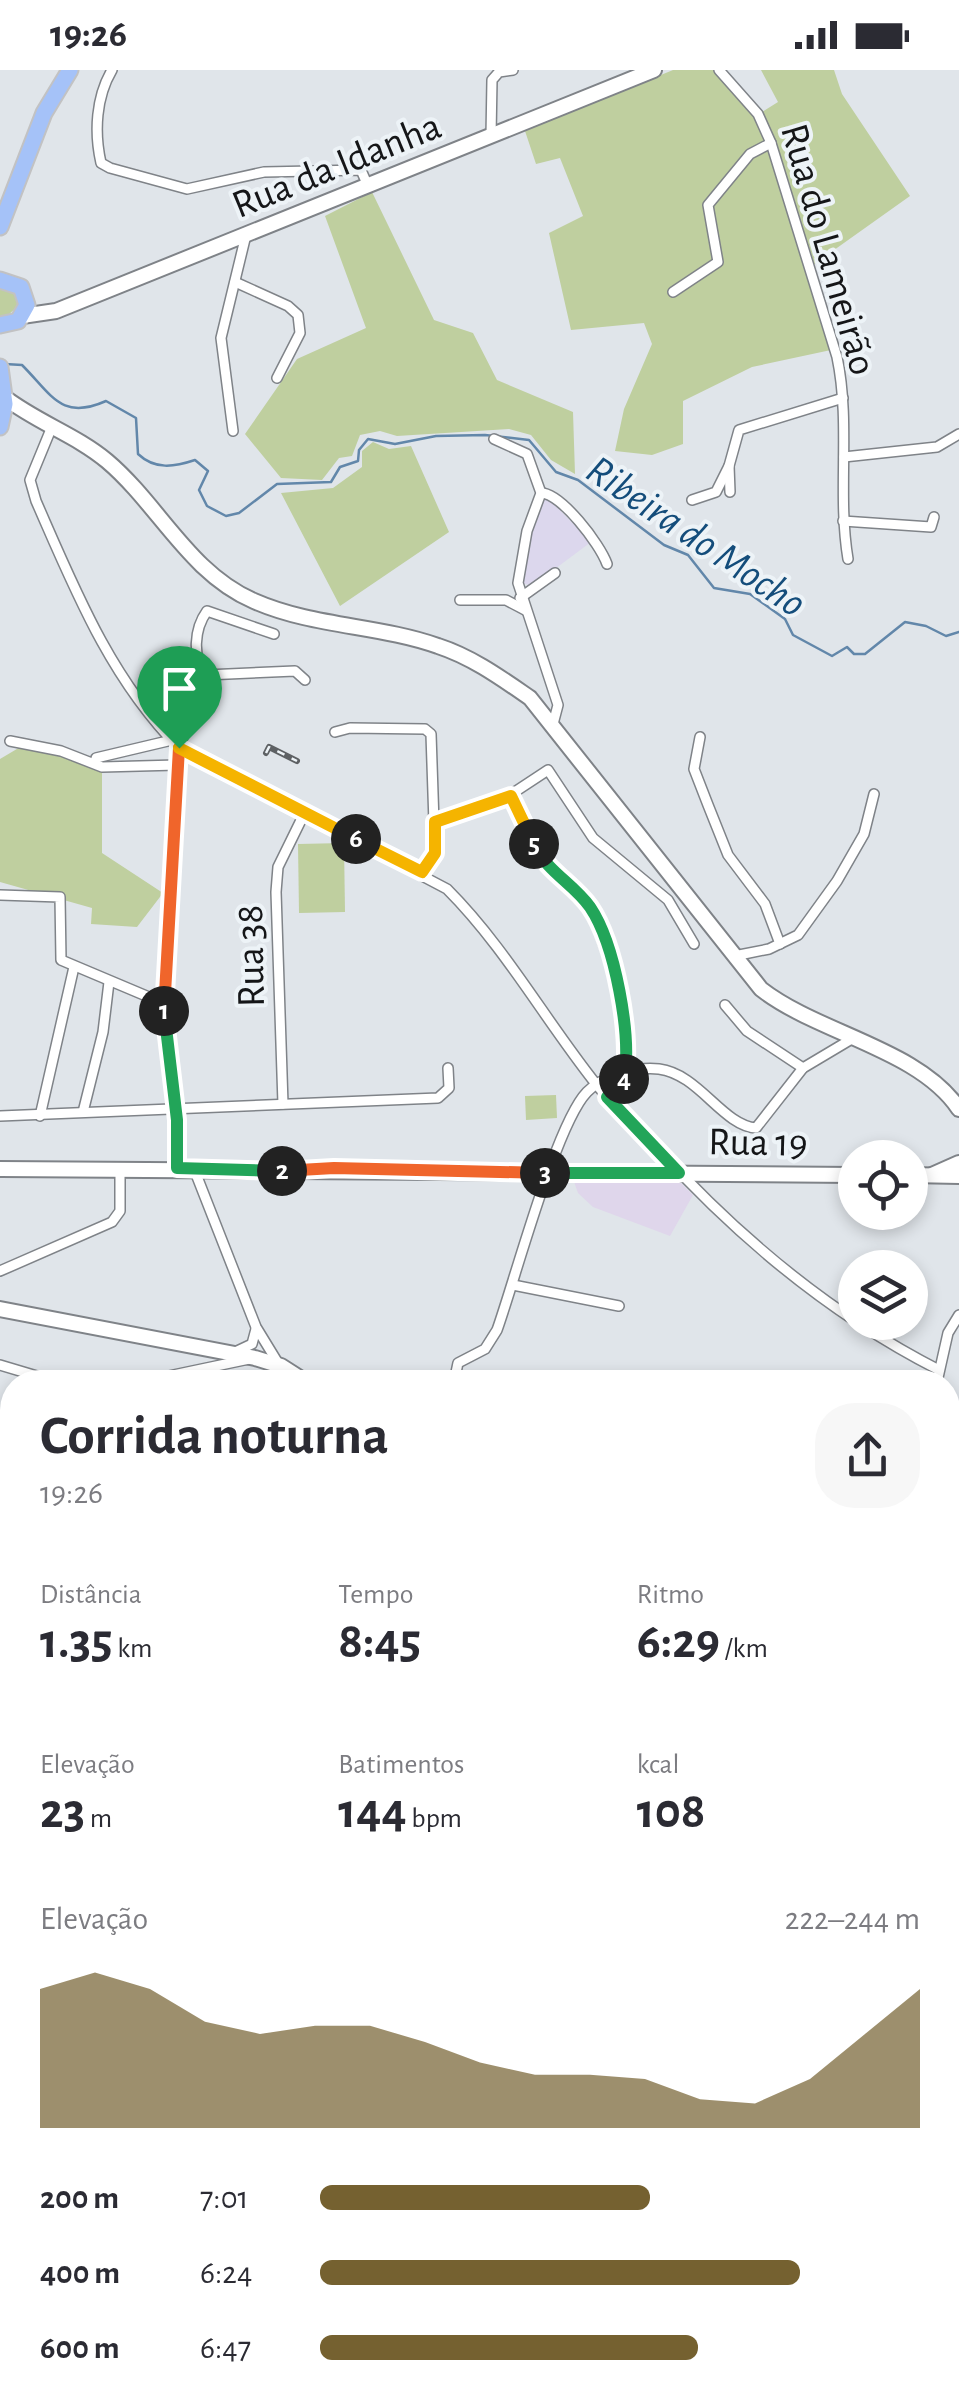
<!DOCTYPE html>
<html lang="pt">
<head>
<meta charset="utf-8">
<style>
  :root { --surface:#fff; --page:#f7f7f7; --text:#2b2b33; --muted:#7c7c81; --accent:#756130 }
  body { margin:0; font-family:"Alegreya Sans",sans-serif; background:var(--page); color:var(--text); height:100vh; display:flex; flex-direction:column; font-size:38px; white-space:nowrap }
  * { box-sizing:border-box; margin:0 }
  p { font-size:32px; color:var(--muted) }
  .icon { flex:none; width:55px; height:55px; fill:none; stroke:currentColor; stroke-width:2; stroke-linecap:round; stroke-linejoin:round }
  .map { position:relative; flex:1; overflow:hidden }
  .sheet { position:absolute; left:0px; top:1300px; width:960px; height:1038px; display:flex; flex-direction:column; background:var(--surface); border-radius:40px 40px 0 0; box-shadow:0 5px 15px #0003 }
  .sheet>* { flex:none }
  .controls { position:absolute; left:838px; top:1070px; display:grid; gap:20px }
  .controls a { display:grid; place-items:center; width:90px; height:90px; border-radius:50%; background:var(--surface); box-shadow:0 5px 15px #0003; font-size:50px }
  .pin { position:absolute; display:grid; place-items:center; width:85px; height:85px; color:#fff; margin:-102px -42px; border-radius:50% 50% 50% 0; rotate:-45deg; box-shadow:0 0 10px #0007 }
  .pin .icon { rotate:45deg }
  .km { position:absolute; width:50px; height:50px; margin:-25px; border-radius:50%; background:#222; color:#fff; font-size:28px; line-height:50px; text-align:center }
  .round { display:grid; place-items:center; flex:none; width:105px; height:105px; border-radius:40px; background:var(--page) }
  .summary { display:flex; align-items:center; justify-content:space-between; height:170px; padding:0 40px }
  h1 { font-size:55px; font-weight:600; line-height:75px }
  .figures { display:grid; grid-template-columns:repeat(3,1fr); gap:15px; height:170px; padding:10px 40px }
  .figures div { display:grid; align-content:center }
  .figures b { font-size:50px; font-weight:600 }
  .figures small { font-size:28px; font-weight:400 }
  .figures p { font-size:28px }
  .chart { height:280px; padding:20px 40px }
  .chart p { display:flex; justify-content:space-between }
  .chart svg { width:100%; height:180px; margin-top:10px; fill:var(--accent); opacity:.7 }
  ul { padding:0 40px; list-style:none; font-size:32px }
  li { display:grid; grid-template-columns:160px 120px 1fr; align-items:center; height:75px }
  li i { height:25px; border-radius:12px; background:var(--accent) }
  .status { display:flex; justify-content:space-between; align-items:center; height:70px; padding:0 50px; background:var(--surface); direction:ltr }
  .status svg { height:28px; fill:currentColor }
  .map>svg:first-child { display:block }
  .commercial { fill:#dfd6eb }
  .industrial { fill:#dcd7ed }
  .green { fill:#bfcf9f }
  .lines { fill:none; stroke-linecap:round; stroke-linejoin:round }
  .stream { stroke:#6287aa; stroke-width:2.5 }
  .street-casing { stroke:#7f8388; stroke-width:12 }
  .secondary-casing { stroke:#7f8388; stroke-width:18 }
  .primary-casing { stroke:#c2c2c3; stroke-width:19 }
  .street { stroke:#fff; stroke-width:9 }
  .secondary { stroke:#fff; stroke-width:14 }
  .primary { stroke:#a5c2f8; stroke-width:15 }
  .rail-casing { stroke:#5e6164; stroke-width:6 }
  .rail { stroke:#edf3f7; stroke-width:2.5; stroke-dasharray:8; stroke-linecap:butt }
  .split-1-casing { stroke:#fff; stroke-width:20 }
  .split-2-casing { stroke:#fff; stroke-width:20 }
  .split-3-casing { stroke:#fff; stroke-width:20 }
  .split-4-casing { stroke:#fff; stroke-width:20 }
  .split-5-casing { stroke:#fff; stroke-width:20 }
  .split-6-casing { stroke:#fff; stroke-width:20 }
  .split-7-casing { stroke:#fff; stroke-width:20 }
  .split-1 { stroke:#f0652b; stroke-width:12 }
  .split-2 { stroke:#22a559; stroke-width:12 }
  .split-3 { stroke:#f0652b; stroke-width:12 }
  .split-4 { stroke:#22a559; stroke-width:12 }
  .split-5 { stroke:#22a559; stroke-width:12 }
  .split-6 { stroke:#f5b400; stroke-width:12 }
  .split-7 { stroke:#f5b400; stroke-width:12 }
  .labels { text-anchor:middle; stroke-width:8; stroke-linejoin:round; paint-order:stroke }
  .street-label { font-size:40px; fill:#151618; stroke:#edf3f7 }
  .water-label { font-size:42px; font-style:italic; fill:#144d7b; stroke:#edf3f7 }
</style>
</head>
<body>
<div class="status"><b>19:26</b><svg viewBox="0 0 49 12"><path d="M0 12V9h3v3zM5 12V6h3v6zM10 12V3h3v9zM15 12V0h3v12zM26 1h20v11H26zM47 4h2v5h-2z"/></svg></div>
<div class="map">
<svg width="959" height="2336" viewBox="0 0 959 2336">
  <rect width="100%" height="100%" fill="#e0e5ea"/>
  <polygon class="commercial" points="573,1109 679,1111 693,1125 670,1166 593,1137 578,1123"/>
  <polygon class="industrial" points="544,424 591,472 532,516 522,513 525,479"/>
  <g class="green">
    <polygon points="673,0 713,0 754,47 778,32 761,0 834,0 842,24 910,126 813,195 831,280 752,297 683,331 683,374 652,385 615,381 624,339 652,274 644,253 571,260 549,163 583,146 560,88 536,94 525,61"/>
    <polygon points="372,122 434,250 473,263 497,310 573,342 575,404 551,390 531,365 509,359 397,366 380,361 360,365 352,386 339,388 322,410 281,408 245,364 297,289 366,258 325,146"/>
    <polygon points="0,216 15,221 19,235 5,248 0,247"/>
    <polygon points="373,372 389,379 411,376 449,462 340,536 281,423 333,418 362,397 362,381"/>
    <polygon points="27,673 102,701 102,783 163,823 137,857 91,854 92,838 0,812 0,689"/>
    <polygon points="344,773 345,842 299,843 298,774"/>
    <polygon points="556,1025 557,1048 526,1050 525,1026"/>
    <rect x="0" y="1368" width="12" height="154"/>
    <rect x="0" y="1572" width="12" height="36"/>
    <polygon points="948,2033 959,2033 959,2151 948,2149"/>
    <polygon points="463,2325 850,2325 848,2336 462,2336"/>
  </g>
  <g class="lines">
    <path class="stream" d="M5,294L22,295C52,325 61,351 106,331L136,348L138,384C155,400 174,397 195,390L208,401L199,420L207,436L226,446L239,443L277,414L331,412L340,397L358,391L359,380L368,369L395,374L436,366L485,365L529,370L556,402L578,410L664,475L688,485L714,518L750,524L785,549L793,565L832,586L847,577L854,584H865L905,552L926,556L946,566L959,562"/>
    <g class="street-casing">
      <g id="street">
        <path d="M112,0C96,27 94,62 101,93L110,98L187,119L264,102L361,100L368,116"/>
        <path d="M719,0L758,44L771,73L837,287C851,354 837,423 848,489"/>
        <polyline points="491,66 492,10 499,2 513,0"/>
        <polyline points="235,212 288,236 298,245 300,263 277,308"/>
        <polyline points="673,222 718,192 708,135 750,84 771,73"/>
        <path d="M51,359L30,410L36,431C75,520 110,608 179,678L447,819C505,877 545,950 596,1014C615,1038 639,1057 659,1080C741,1170 831,1245 939,1300"/>
        <polyline points="233,361 221,268 246,165"/>
        <polyline points="494,369 527,384 541,423 527,461 518,513 558,635 553,654"/>
        <polyline points="844,387 937,377 959,364"/>
        <polyline points="729,396 730,422"/>
        <path d="M541,423C561,423 600,474 607,494"/>
        <polyline points="692,430 716,422 729,396 739,360 843,328"/>
        <polyline points="843,451 931,457 934,447"/>
        <polyline points="520,528 555,503"/>
        <polyline points="460,530 506,530 525,540"/>
        <path d="M206,605C192,588 194,559 207,541L274,564"/>
        <polyline points="206,605 295,601 305,610"/>
        <polyline points="335,662 350,658 425,659 431,664 435,783 421,802"/>
        <polyline points="700,667 694,699 708,735 728,785 765,834 780,874"/>
        <polyline points="10,671 61,681 102,697 177,695"/>
        <polyline points="96,688 172,670"/>
        <polyline points="511,726 545,794 594,845 626,940 626,1003"/>
        <polyline points="435,752 495,735 548,700 593,768 668,830 694,874"/>
        <polyline points="0,825 60,827 61,890 163,933"/>
        <polyline points="734,886 769,879 798,865 837,811 864,764 874,724"/>
        <polyline points="725,935 747,961 803,998"/>
        <polyline points="607,1027 626,1003"/>
        <polyline points="283,1034 276,822 278,797 305,742"/>
        <polyline points="83,1042 103,962 109,912"/>
        <polyline points="0,1046 438,1028 449,1018 448,998"/>
        <polyline points="40,1046 74,897"/>
        <polyline points="177,1098 177,1050 163,933 176,720 179,678 206,605"/>
        <polyline points="194,1099 256,1257 278,1293"/>
        <polyline points="0,1201 112,1152 120,1141 120,1101"/>
        <polyline points="513,1215 619,1236"/>
        <polyline points="235,1282 252,1274 256,1259"/>
        <polyline points="0,1295 57,1312"/>
        <polyline points="140,1312 254,1288"/>
        <path d="M454,1312L458,1293L485,1279L497,1260C515,1210 556,1054 587,1022C602,1006 638,996 659,999C699,1004 722,1055 756,1058L803,998L850,970"/>
        <polyline points="937,1312 948,1263 959,1245"/>
        <polyline points="0,1533 12,1533"/>
        <polyline points="948,1570 959,1574"/>
        <polyline points="948,1627 959,1631"/>
        <polyline points="0,1674 12,1674"/>
        <polyline points="948,1686 959,1688"/>
        <polyline points="0,1823 12,1866"/>
        <polyline points="948,1844 959,1844"/>
        <polyline points="399,2325 401,2336"/>
        <polyline points="218,2336 235,2325"/>
        <polyline points="456,2336 457,2325"/>
      </g>
    </g>
    <g class="secondary-casing">
      <g id="secondary">
        <polyline points="22,246 56,241 654,0"/>
        <path d="M4,327C38,353 76,365 107,391C159,435 189,503 254,531C313,557 379,555 438,576C472,587 501,608 530,628L761,919C819,964 919,979 959,1039"/>
        <polyline points="0,1099 855,1105"/>
        <polyline points="910,1105 959,1106"/>
        <polyline points="932,1105 959,1093"/>
        <polyline points="0,1239 255,1288 281,1296 306,1312"/>
        <polyline points="948,1454 959,1458"/>
        <polyline points="0,1755 12,1755"/>
        <polyline points="948,1756 959,1756"/>
        <polyline points="630,2325 631,2336"/>
      </g>
    </g>
    <g class="primary-casing">
      <g id="primary">
        <polyline points="0,157 44,43 70,0"/>
        <polyline points="0,210 21,217 27,235 18,251 0,255"/>
        <polyline points="0,297 5,334 0,357"/>
      </g>
    </g>
    <use href="#street" class="street"/>
    <use href="#secondary" class="secondary"/>
    <use href="#primary" class="primary"/>
    <g class="rail-casing">
      <polyline id="rail" points="266,683 269,677 297,691"/>
    </g>
    <use href="#rail" class="rail"/>
  </g>
  <g class="lines">
    <g class="split-1-casing">
      <polyline id="split-1" points="164,941 179,678"/>
    </g>
    <g class="split-2-casing">
      <polyline id="split-2" points="164,941 177,1050 177,1098 282,1101"/>
    </g>
    <g class="split-3-casing">
      <polyline id="split-3" points="282,1101 334,1098 545,1103"/>
    </g>
    <g class="split-4-casing">
      <polyline id="split-4" points="545,1103 679,1103 607,1027 624,1009"/>
    </g>
    <g class="split-5-casing">
      <path id="split-5" d="M534,774C547,802 573,813 590,837C615,874 632,966 624,1009"/>
    </g>
    <g class="split-6-casing">
      <polyline id="split-6" points="356,769 422,802 435,783 435,752 511,726 534,774"/>
    </g>
    <g class="split-7-casing">
      <polyline id="split-7" points="179,678 356,769"/>
    </g>
    <use href="#split-1" class="split-1"/>
    <use href="#split-2" class="split-2"/>
    <use href="#split-3" class="split-3"/>
    <use href="#split-4" class="split-4"/>
    <use href="#split-5" class="split-5"/>
    <use href="#split-6" class="split-6"/>
    <use href="#split-7" class="split-7"/>
  </g>
  <g class="labels">
    <g class="street-label">
      <text transform="translate(336 94) rotate(-22)" y="14">Rua da Idanha</text>
      <text transform="translate(830 179) rotate(74)" y="14">Rua do Lameirão</text>
      <text transform="translate(249 886) rotate(-91)" y="14">Rua 38</text>
      <text transform="translate(758 1071) rotate(1)" y="14">Rua 19</text>
    </g>
    <g class="water-label">
      <text transform="translate(697 465) rotate(34)" y="15">Ribeira do Mocho</text>
    </g>
  </g>
</svg>
<div class="controls">
<a><svg class="icon" aria-label="locate" viewBox="0 0 24 24"><circle cx="12" cy="12" r="6"/><path d="M12 2v4M12 18v4M2 12h4M18 12h4"/></svg></a>
<a><svg class="icon" aria-label="layers" viewBox="0 0 24 24"><path d="M12 4l9 5-9 5-9-5zM3 14l9 5 9-5"/></svg></a>
</div>
<div class="pin" style="left:179px;top:678px;background:#1e9e55"><svg class="icon" aria-label="arrive" viewBox="0 0 24 24"><path d="M6 21V4h12l-3 4 3 4H6"/></svg></div>
<b class="km" style="left:164px;top:941px">1</b>
<b class="km" style="left:282px;top:1101px">2</b>
<b class="km" style="left:545px;top:1103px">3</b>
<b class="km" style="left:624px;top:1009px">4</b>
<b class="km" style="left:534px;top:774px">5</b>
<b class="km" style="left:356px;top:769px">6</b>
<section class="sheet">
<div class="summary"><div><h1>Corrida noturna</h1><p>19:26</p></div><a class="round"><svg class="icon" aria-label="share" viewBox="0 0 24 24"><path d="M12 15V3M7 8l5-5 5 5M5 13v7h14v-7"/></svg></a></div>
<div class="figures">
<div><p>Distância</p><b>1.35<small> km</small></b></div>
<div><p>Tempo</p><b>8:45</b></div>
<div><p>Ritmo</p><b>6:29<small> /km</small></b></div>
</div>
<div class="figures">
<div><p>Elevação</p><b>23<small> m</small></b></div>
<div><p>Batimentos</p><b>144<small> bpm</small></b></div>
<div><p>kcal</p><b>108</b></div>
</div>
<div class="chart"><p><span>Elevação</span>222–244 m</p>
<svg viewBox="0 0 160 44" preserveAspectRatio="none"><path d="M0 44V10L10 6L20 10L30 18L40 21L50 19L60 19L70 23L80 28L90 31L100 31L110 32L120 37L130 38L140 32L150 21L160 10V44z"/></svg>
</div>
<ul>
<li><b>200 m</b>7:01<i style="width:55%"></i></li>
<li><b>400 m</b>6:24<i style="width:80%"></i></li>
<li><b>600 m</b>6:47<i style="width:63%"></i></li>
</ul>
</section>
</div>
</body>
</html>
